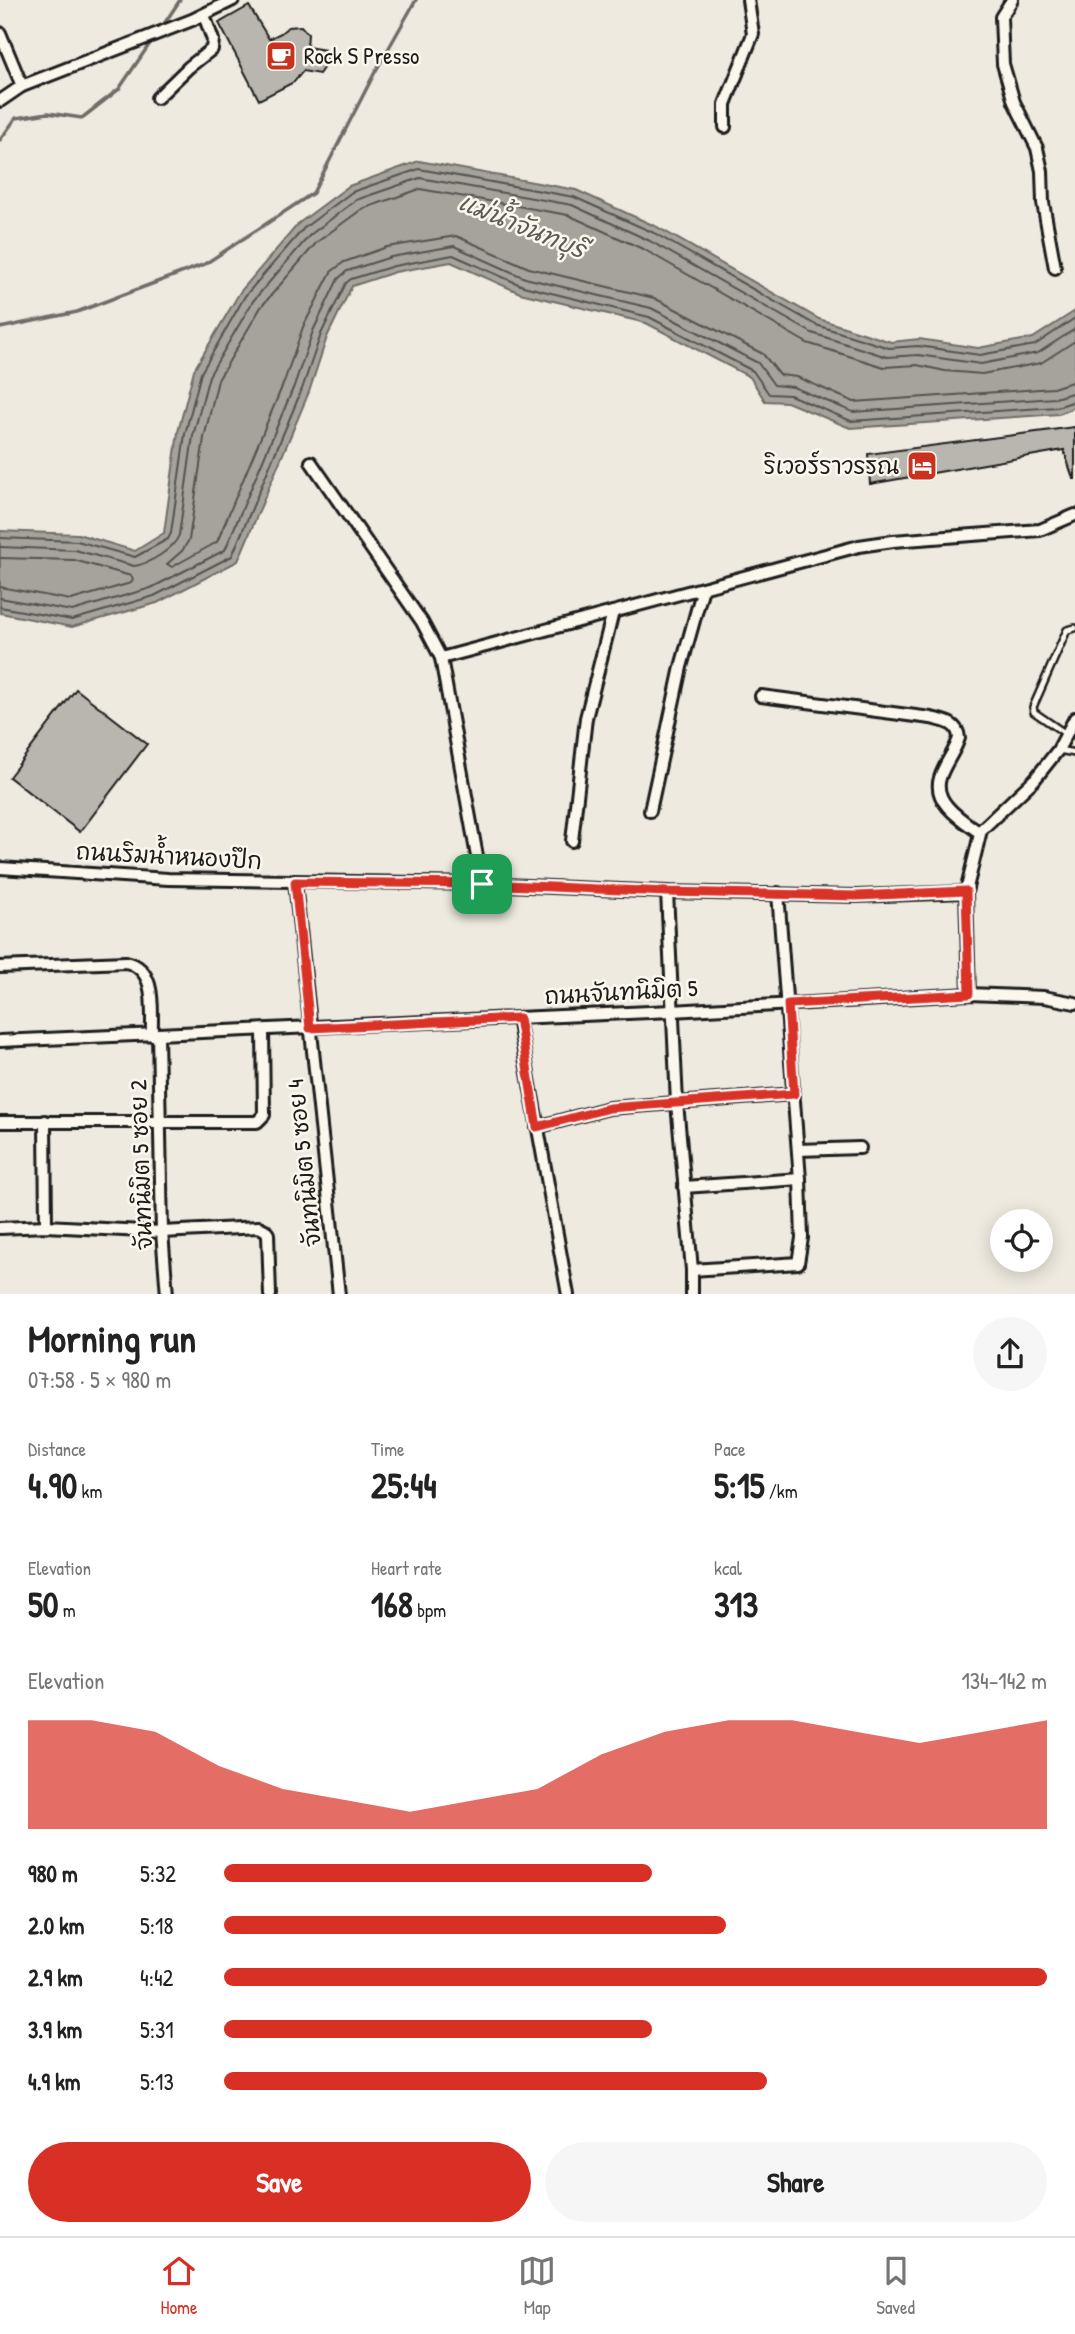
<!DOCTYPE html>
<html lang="en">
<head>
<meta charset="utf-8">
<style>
  :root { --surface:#fff; --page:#f6f6f6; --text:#222; --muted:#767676; --line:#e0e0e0; --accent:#d93025 }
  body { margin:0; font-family:"Patrick Hand","Playpen Sans Thai",sans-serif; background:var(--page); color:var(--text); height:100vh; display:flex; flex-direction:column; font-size:26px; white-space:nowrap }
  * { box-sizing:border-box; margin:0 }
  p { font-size:23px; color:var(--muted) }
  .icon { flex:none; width:38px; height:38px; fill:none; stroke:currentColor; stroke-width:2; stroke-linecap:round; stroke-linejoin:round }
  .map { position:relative; height:1294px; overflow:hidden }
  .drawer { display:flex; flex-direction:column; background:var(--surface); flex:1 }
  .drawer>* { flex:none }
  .controls { position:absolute; left:990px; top:1209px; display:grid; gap:14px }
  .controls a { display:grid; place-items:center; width:63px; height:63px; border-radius:50%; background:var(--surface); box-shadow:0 4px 18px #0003; font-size:35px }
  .pin { position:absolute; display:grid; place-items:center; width:60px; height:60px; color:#fff; margin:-30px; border-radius:14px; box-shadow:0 4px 10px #0006 }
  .round { display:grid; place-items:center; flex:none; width:74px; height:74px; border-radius:37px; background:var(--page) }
  .overview { display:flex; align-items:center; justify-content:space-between; height:119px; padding:0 28px }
  h1 { font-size:38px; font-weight:700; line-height:52px }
  .metrics { display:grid; grid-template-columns:repeat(3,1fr); gap:10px; height:119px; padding:7px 28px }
  .metrics div { display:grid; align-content:center }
  .metrics b { font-size:35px; font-weight:700 }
  .metrics small { font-size:19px; font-weight:400 }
  .metrics p { font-size:19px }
  .chart { height:196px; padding:14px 28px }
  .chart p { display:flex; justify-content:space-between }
  .chart svg { width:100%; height:126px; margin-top:7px; fill:var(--accent); opacity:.7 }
  .primary-button { display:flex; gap:14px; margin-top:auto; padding:14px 28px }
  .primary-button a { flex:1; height:80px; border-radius:42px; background:var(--accent); color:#fff; font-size:28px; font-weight:700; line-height:80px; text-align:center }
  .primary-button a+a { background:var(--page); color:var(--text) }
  ul { padding:0 28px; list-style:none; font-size:23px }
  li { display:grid; grid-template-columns:112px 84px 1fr; align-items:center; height:52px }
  li i { height:18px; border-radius:9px; background:var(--accent) }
  .tab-bar { display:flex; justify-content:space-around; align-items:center; height:98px; border-top:2px solid var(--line); background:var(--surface); font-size:19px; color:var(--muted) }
  .tab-bar a { display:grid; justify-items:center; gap:4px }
  .tab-bar .on { color:var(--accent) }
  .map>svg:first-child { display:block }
  .water { fill:#a6a39d; stroke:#6f6d69; stroke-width:2 }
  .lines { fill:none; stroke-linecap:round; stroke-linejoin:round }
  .shore { stroke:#535250; stroke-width:2 }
  .stream { stroke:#6f6d69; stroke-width:3.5 }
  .building { fill:#b9b6af; stroke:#1c1c1c; stroke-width:2 }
  .service-casing { stroke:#1c1c1c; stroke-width:10 }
  .minor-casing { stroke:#1c1c1c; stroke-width:16 }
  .service { stroke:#fbf7ec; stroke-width:5 }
  .minor { stroke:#fbf7ec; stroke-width:10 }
  .route-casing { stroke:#fff; stroke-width:14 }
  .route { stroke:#d93025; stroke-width:9 }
  .labels { text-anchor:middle; stroke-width:5; stroke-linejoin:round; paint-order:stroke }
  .poi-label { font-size:23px; fill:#1c1c1c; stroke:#fbf7ec; text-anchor:start }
  .street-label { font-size:23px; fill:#1c1c1c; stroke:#fbf7ec }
  .water-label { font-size:24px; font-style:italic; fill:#5a5956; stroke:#fbf7ec }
</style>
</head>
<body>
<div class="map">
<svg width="1075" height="1295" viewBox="0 0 1075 1295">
  <rect width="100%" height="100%" fill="#eeeadf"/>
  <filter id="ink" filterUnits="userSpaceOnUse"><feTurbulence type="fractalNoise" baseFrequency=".0143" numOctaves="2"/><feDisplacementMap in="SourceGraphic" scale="14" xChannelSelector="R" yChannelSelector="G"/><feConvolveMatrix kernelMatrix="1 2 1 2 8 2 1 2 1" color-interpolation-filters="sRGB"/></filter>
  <g filter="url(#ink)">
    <polygon class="water" points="419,161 576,190 657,227 819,319 891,342 919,339 978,348 1033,338 1075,311 1075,407 1059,414 850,428 787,402 765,401 750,377 646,323 520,293 451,262 395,272 352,286 327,337 309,392 238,561 157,603 72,627 0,613 0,531 78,534 135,551 164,533 178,432 194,370 240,292 299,223 349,186"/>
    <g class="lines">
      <g class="shore">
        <polyline points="1075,341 1041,363 982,374 945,371 917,365 884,367 807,343 645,250 568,215 420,189 362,209 317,242 261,307 218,380 204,438 189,540 182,551 167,564 172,567 217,542 284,382 303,327 331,272 344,262 387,247 456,236 529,268 654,298 763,354 780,375 797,377 854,402 1053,388 1075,381"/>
        <polyline points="0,538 77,541 135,557 168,539 171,533 185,434 201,373 245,296 304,228 352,192 419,169 574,197 654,233 816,325 889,348 918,346 980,355 1035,345 1075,318"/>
        <path d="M0,547L75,550L134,566C149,564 174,549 179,535L193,436L209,376L253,301L310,235L356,200L420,178L572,205L650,241L812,333L887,357L918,355L981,364L1038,353L1075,329"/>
        <polyline points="0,558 74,560 131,576 133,580 131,583 71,600 0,587"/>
        <polyline points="0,598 72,611 151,588 225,550 294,386 313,331 338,279 347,271 391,257 454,246 525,278 651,308 758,363 774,385 793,387 853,412 1055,398 1075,392"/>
        <polyline points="0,607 72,620 154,596 232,556 302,389 321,334 346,283 351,279 394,266 453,255 523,286 649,317 753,371 769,394 790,395 851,421 1057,407 1075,401"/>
      </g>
      <g class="stream">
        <polyline points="162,27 180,0"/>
        <polyline points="0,140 16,118 48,113 82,118 119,89 153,39"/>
        <polyline points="0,328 77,312 205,264 313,193 374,74 416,0"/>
      </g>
    </g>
    <g class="building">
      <polygon points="249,6 269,39 281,33 288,27 301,26 308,34 307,47 325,50 328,61 319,74 303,71 294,82 259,100 219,23"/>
      <polygon points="1075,427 1075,479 1073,479 1064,450 870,484 868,454"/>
      <polygon points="76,689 147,744 80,832 9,777"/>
    </g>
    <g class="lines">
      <g class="service-casing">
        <g id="service">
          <polyline points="1066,734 1034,712 1033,707 1067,630 1075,628"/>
          <polyline points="1058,750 1075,753"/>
        </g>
      </g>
      <g class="minor-casing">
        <g id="minor">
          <polyline points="1012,0 1001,17 1003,64 1014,102 1037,148 1042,171 1043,203 1055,268"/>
          <polyline points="0,33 22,86"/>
          <polyline points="157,98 189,67 212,49 213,40 204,15"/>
          <polyline points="0,101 22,86 192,20 233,0"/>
          <polyline points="725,127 725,104 753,34 748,0"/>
          <polyline points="311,462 422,622 441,658 482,884"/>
          <polyline points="441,658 859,546 893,541 1040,530 1075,515"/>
          <path d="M761,696L931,718C943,721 958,722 959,738C955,752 944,764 940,778C932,803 964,821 980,833"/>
          <polyline points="650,811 681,667 703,588"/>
          <polyline points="572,841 586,718 613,612"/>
          <polyline points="0,868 168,879 482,884 667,892 857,896 966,892"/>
          <polyline points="295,882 339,1295"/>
          <polyline points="667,892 677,1103 692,1270 692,1295"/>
          <path d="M0,967L126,962C158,969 151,1010 152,1035"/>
          <polyline points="969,994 966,892 981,830 1035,779 1058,750 1075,718"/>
          <polyline points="518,1018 568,1295"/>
          <polyline points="158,1035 162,1232 167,1295"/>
          <polyline points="0,1041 672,1011 969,994 1044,997 1075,1003"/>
          <polyline points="45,1121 46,1226"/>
          <polyline points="0,1122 257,1122 264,1115 263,1030"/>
          <polyline points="537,1127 609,1108 794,1094"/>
          <polyline points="798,1150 860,1148"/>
          <polyline points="684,1187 800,1179"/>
          <polyline points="0,1228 46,1226 162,1232 259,1227 265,1230 268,1234 270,1295"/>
          <polyline points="692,1270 798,1263 802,1238 800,1179 778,893"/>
        </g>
      </g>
      <use href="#service" class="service"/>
      <use href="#minor" class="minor"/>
    </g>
  </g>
  <g class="lines" filter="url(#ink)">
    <g class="route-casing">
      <polygon id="route" points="295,882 482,884 667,892 857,896 966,891 969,994 788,1004 794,1094 609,1108 537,1127 519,1018 310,1028"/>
    </g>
    <use href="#route" class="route"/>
  </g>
  <defs>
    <g id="cafe-square" transform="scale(1.575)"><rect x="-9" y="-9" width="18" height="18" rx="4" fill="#c8321e" stroke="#fbf7ec"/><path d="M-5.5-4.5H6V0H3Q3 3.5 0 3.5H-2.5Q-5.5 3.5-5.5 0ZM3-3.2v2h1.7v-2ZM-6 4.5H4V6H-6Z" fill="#fff"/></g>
    <g id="hotel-square" transform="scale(1.575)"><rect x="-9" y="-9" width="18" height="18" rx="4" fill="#c8321e" stroke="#fbf7ec"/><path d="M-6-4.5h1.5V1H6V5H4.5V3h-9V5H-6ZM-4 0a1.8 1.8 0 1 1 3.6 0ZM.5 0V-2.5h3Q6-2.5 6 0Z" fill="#fff"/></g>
  </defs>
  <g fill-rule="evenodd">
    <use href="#cafe-square" x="281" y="56"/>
    <use href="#hotel-square" x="922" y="466"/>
  </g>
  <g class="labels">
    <g class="poi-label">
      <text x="304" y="64">Rock S Presso</text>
      <text x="899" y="474" text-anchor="end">ริเวอร์ราวรรณ</text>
    </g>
    <g class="street-label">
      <text transform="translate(169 856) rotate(3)" y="8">ถนนริมน้ำหนองปึก</text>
      <text transform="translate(621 992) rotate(-3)" y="8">ถนนจันทนิมิต 5</text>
      <text transform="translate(304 1163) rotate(-96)" y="8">จันทนิมิต 5 ซอย 4</text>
      <text transform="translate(141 1165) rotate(-92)" y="8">จันทนิมิต 5 ซอย 2</text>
    </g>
    <g class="water-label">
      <text transform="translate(522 226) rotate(22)" y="8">แม่น้ำจันทบุรี</text>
    </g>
  </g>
</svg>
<div class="controls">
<a><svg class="icon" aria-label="locate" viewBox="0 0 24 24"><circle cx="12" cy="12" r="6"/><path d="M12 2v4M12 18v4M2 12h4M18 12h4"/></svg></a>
</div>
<div class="pin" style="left:482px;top:884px;background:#1e9e55"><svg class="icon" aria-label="arrive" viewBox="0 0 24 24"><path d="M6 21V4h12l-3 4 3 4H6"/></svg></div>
</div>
<section class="drawer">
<div class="overview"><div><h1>Morning run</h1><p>07:58 · 5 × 980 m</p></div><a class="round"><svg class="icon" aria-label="share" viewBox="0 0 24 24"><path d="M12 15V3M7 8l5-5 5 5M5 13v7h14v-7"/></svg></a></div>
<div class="metrics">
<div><p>Distance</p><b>4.90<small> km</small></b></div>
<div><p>Time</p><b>25:44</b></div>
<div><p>Pace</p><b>5:15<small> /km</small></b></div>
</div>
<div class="metrics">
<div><p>Elevation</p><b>50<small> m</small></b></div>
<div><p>Heart rate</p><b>168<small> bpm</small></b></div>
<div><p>kcal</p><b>313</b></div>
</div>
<div class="chart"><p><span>Elevation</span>134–142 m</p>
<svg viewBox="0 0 160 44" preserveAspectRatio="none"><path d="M0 44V6L10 6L20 10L30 22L40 30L50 34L60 38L70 34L80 30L90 18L100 10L110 6L120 6L130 10L140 14L150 10L160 6V44z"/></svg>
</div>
<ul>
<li><b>980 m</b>5:32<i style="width:52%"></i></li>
<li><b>2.0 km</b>5:18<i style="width:61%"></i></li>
<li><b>2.9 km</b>4:42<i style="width:100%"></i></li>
<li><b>3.9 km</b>5:31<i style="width:52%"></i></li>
<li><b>4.9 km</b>5:13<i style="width:66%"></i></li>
</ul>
<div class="primary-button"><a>Save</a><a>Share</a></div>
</section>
<nav class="tab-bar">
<a class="on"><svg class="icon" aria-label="home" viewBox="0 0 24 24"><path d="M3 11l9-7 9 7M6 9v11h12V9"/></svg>Home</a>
<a><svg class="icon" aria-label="map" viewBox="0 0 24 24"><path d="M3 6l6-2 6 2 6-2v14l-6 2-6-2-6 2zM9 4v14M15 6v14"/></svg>Map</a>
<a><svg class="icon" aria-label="saved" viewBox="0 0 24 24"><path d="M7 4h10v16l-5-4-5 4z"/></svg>Saved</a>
</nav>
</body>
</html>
